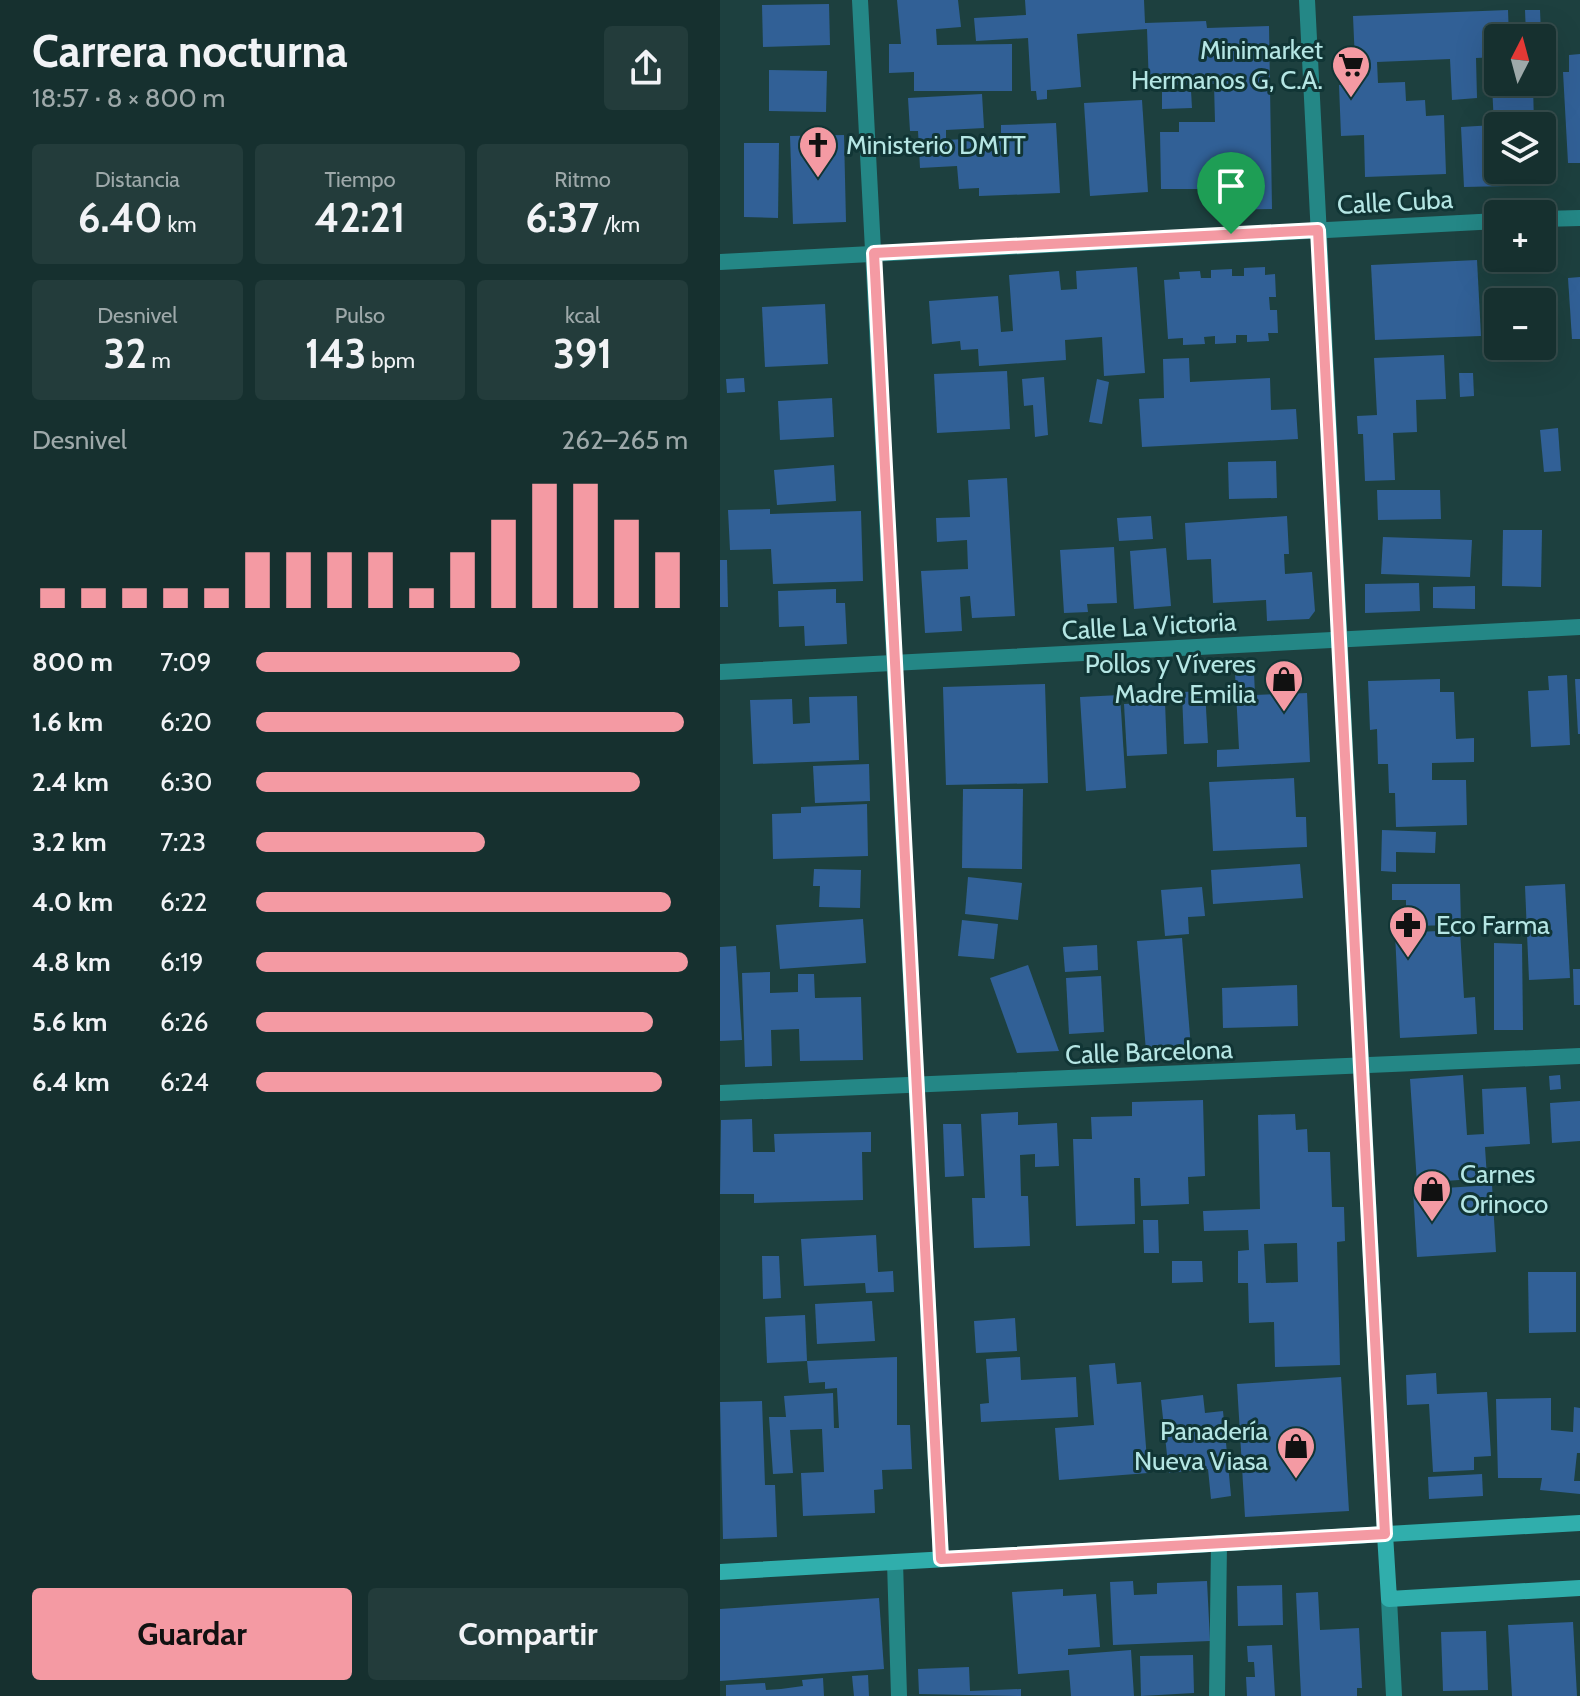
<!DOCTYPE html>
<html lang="es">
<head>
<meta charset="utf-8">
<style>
  :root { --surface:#16302f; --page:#233c3b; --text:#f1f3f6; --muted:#9ea9aa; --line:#354b4b; --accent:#f49aa3 }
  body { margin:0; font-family:Cabin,sans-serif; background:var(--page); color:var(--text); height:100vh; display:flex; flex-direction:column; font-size:30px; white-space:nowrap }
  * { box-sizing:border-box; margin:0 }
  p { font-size:26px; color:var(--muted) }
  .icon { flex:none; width:44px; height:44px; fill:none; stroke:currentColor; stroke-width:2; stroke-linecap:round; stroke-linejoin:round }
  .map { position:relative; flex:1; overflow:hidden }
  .sheet { display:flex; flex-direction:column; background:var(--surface); width:720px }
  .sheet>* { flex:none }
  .needle { width:52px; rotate:6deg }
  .tools { position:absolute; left:764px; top:24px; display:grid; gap:16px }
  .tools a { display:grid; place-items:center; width:72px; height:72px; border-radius:8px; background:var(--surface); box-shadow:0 8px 32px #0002,0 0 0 2px var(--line); font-size:40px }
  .pin { position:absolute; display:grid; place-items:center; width:68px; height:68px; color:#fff; margin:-82px -34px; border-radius:50% 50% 50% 0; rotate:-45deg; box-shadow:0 0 8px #0007 }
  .pin .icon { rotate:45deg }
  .round { display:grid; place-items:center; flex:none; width:84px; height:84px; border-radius:8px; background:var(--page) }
  .summary { display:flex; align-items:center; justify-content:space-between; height:136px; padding:0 32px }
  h1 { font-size:44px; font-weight:800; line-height:60px }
  .stats { display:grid; grid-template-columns:repeat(3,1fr); gap:12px; height:136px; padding:8px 32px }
  .stats div { display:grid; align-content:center; border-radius:8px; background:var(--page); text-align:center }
  .stats b { font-size:40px; font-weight:800 }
  .stats small { font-size:22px; font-weight:400 }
  .stats p { font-size:22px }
  .chart { height:224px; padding:16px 32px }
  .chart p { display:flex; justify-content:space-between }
  .chart svg { width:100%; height:144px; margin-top:8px; stroke:var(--accent); stroke-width:6 }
  .primary-button { display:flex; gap:16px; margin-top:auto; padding:16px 32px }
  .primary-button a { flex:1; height:92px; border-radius:8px; background:var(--accent); color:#111; font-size:32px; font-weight:800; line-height:92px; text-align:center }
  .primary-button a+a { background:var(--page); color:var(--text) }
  ul { padding:0 32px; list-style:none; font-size:26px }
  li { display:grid; grid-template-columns:128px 96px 1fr; align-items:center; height:60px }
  li i { height:20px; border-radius:10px; background:var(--accent) }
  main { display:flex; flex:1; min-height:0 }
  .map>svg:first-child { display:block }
  .building { fill:#316096; fill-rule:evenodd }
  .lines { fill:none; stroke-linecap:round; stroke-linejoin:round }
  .street { stroke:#248786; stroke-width:16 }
  .secondary { stroke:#30aeac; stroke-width:16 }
  .route-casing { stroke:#fff; stroke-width:16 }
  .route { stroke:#f49aa3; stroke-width:10 }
  .labels { text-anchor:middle; stroke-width:6; stroke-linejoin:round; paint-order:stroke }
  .poi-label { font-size:26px; fill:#b5e6e4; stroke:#113535; text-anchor:end }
  .street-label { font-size:26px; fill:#b5e6e4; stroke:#113535 }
</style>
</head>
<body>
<main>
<section class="sheet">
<div class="summary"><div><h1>Carrera nocturna</h1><p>18:57 · 8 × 800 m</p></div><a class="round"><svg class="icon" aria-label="share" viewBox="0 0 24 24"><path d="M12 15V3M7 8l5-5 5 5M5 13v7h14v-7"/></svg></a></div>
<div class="stats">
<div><p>Distancia</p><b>6.40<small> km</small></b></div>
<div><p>Tiempo</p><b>42:21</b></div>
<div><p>Ritmo</p><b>6:37<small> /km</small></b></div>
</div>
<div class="stats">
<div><p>Desnivel</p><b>32<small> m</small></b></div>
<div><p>Pulso</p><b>143<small> bpm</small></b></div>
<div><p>kcal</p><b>391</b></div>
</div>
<div class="chart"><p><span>Desnivel</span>262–265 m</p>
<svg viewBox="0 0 160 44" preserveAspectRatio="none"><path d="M5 44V38M15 44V38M25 44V38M35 44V38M45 44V38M55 44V27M65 44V27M75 44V27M85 44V27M95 44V38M105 44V27M115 44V17M125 44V6M135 44V6M145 44V17M155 44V27"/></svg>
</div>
<ul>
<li><b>800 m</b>7:09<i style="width:61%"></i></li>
<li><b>1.6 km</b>6:20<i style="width:99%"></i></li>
<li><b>2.4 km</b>6:30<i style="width:89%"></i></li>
<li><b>3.2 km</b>7:23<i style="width:53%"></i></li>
<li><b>4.0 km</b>6:22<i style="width:96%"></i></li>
<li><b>4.8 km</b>6:19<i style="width:100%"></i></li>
<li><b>5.6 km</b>6:26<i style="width:92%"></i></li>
<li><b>6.4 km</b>6:24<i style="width:94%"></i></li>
</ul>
<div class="primary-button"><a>Guardar</a><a>Compartir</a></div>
</section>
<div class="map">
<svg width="860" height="1696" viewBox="0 0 860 1696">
  <rect width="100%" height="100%" fill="#1d403f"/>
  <g class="building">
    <polygon points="177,0 238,0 241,27 216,29 217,45 292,44 292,91 194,91 194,72 169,73 169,44 181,44"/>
    <polygon points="305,0 424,0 425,23 486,21 487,28 549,26 552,209 495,210 495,189 441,189 440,132 459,132 459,122 495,122 494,84 429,86 427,29 357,34 361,87 327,90 327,99 317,100 316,91 311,91 308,38 256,41 254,18 306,15"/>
    <polygon points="109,4 110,45 43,47 42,5"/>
    <polygon points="788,10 789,38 778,38 778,57 756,58 757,98 732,100 730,59 657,62 658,83 685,82 686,101 705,100 706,116 724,115 726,174 645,177 644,135 621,136 619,85 629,85 628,63 635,62 633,16"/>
    <polygon points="805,10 820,10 821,34 806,35"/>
    <polygon points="860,54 860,163 848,163 843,72 849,72 849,55"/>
    <polygon points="49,70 107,71 106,112 49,111"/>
    <polygon points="813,83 814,126 778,126 778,170 788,170 788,186 744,187 741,127 774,125 772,85"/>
    <polygon points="471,91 472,108 442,109 442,92"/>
    <polygon points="262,94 264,128 226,130 226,140 281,137 281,125 336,123 340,193 259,196 259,188 239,189 237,166 200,168 198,131 190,131 188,98"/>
    <polygon points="422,100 428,192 370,196 364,103"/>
    <polygon points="124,135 126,222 73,224 70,136"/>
    <polygon points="24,143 59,143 58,218 24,217"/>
    <rect x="822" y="148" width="5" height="22"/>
    <polygon points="757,260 761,336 655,340 651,265"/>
    <polygon points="417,267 425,373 384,376 382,337 345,340 346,360 259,366 258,349 241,350 240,341 212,344 209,301 278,296 281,332 293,331 289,275 339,271 341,290 357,289 356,271"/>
    <polygon points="545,267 545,275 555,274 556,297 549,297 550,310 557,310 558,333 548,333 549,341 527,342 527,335 516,335 516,343 495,344 495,336 484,337 485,344 463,345 463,338 448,339 444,280 460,279 459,272 480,271 481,278 491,278 491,270 512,269 512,276 524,276 524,268"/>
    <polygon points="860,277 860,339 852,339 848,278"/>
    <polygon points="105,304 108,364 45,367 42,307"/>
    <polygon points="724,355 726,399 696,400 697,432 673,433 675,480 645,481 643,434 638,434 637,416 657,415 654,358"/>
    <polygon points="469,358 470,382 550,378 551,410 576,409 578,439 422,447 419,399 444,398 443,359"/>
    <polygon points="287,371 290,429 217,433 214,374"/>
    <polygon points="739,373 753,373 754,396 740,397"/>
    <polygon points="324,377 328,435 315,437 313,405 304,406 302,379"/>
    <polygon points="24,378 25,392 7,393 6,379"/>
    <polygon points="377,379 389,382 382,424 369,422"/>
    <polygon points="112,398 114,437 60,440 58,401"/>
    <polygon points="838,428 841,471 824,472 820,430"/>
    <polygon points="556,461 557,498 509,499 508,462"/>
    <polygon points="114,465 116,501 57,505 54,470"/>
    <polygon points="287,478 295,616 252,618 250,596 240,597 242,631 205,633 201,571 248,569 247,540 217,542 216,518 250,517 248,480"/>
    <polygon points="657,490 720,490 721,519 658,520"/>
    <polygon points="50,509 50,514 141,511 143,581 53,584 51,549 10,550 8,510"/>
    <polygon points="431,516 433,539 399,541 397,518"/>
    <polygon points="567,516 569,554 564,554 565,574 592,572 595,611 589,619 547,621 546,600 493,603 491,559 467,560 465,523"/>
    <polygon points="783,530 822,530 821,587 782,586"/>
    <polygon points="663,537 752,540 750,577 661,574"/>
    <polygon points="394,547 397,603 367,604 368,612 344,613 340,550"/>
    <polygon points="446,548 451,606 414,609 410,551"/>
    <polygon points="0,560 7,560 8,607 0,607"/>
    <polygon points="699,583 700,611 645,613 645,584"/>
    <polygon points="755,586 755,609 713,608 713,587"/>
    <polygon points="116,589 116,603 125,603 127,644 85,646 84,626 59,627 58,591"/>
    <polygon points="534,672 535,695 587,693 590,762 497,767 497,750 519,749 515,673"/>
    <polygon points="847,675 850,745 811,747 808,691 829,690 828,676"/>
    <polygon points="720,679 720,692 734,692 736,739 754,738 754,762 712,763 712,780 746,780 747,825 676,827 675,793 669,793 668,764 658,764 657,729 650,730 648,681"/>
    <polygon points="855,679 860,679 860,734 858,734"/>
    <polygon points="325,684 328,783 226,785 223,687"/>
    <polygon points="485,691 488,743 464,744 462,692"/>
    <polygon points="400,695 406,788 366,791 360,697"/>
    <polygon points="137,696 139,760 33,764 30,700 72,699 73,724 90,723 89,697"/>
    <polygon points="445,702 447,754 407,756 404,704"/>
    <polygon points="149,764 150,801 95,803 93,766"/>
    <polygon points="574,778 576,817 586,817 587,847 493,851 489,782"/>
    <polygon points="243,789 303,789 302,869 242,868"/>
    <polygon points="147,804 148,856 53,859 52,814 81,813 81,807"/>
    <polygon points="662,830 716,832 715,853 676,852 676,872 661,871"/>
    <polygon points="580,864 583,898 493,904 491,870"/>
    <polygon points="94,869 141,870 140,908 99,907 100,886 93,886"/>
    <polygon points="248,877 302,883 298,920 245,914"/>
    <polygon points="672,884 740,884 741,925 686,926 686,900 672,900"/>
    <polygon points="845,884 850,978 809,980 805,886"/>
    <polygon points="482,887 485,916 468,917 469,934 445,936 441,890"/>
    <polygon points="143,919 146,963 60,969 56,925"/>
    <polygon points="242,920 278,924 274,959 238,956"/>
    <polygon points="740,930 744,998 755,997 757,1034 680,1038 675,933"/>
    <polygon points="462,938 471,1048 426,1051 417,941"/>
    <polygon points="774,943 802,944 803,1030 774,1030"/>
    <polygon points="377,945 378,970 345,972 343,947"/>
    <polygon points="16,946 22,1040 0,1041 0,947"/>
    <polygon points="308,965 339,1051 297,1053 270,978"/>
    <polygon points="853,969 860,969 860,1005 854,1005"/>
    <polygon points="50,972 50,993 78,992 78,974 94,974 95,998 141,997 143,1060 80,1061 79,1029 51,1030 52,1066 25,1067 22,973"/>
    <polygon points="381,976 384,1032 349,1034 346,978"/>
    <polygon points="577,985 578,1026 503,1028 502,988"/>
    <polygon points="743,1075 747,1135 764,1134 762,1089 806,1087 810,1144 765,1147 767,1178 697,1183 690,1079"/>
    <polygon points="840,1075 841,1089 830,1090 829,1076"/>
    <polygon points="483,1100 485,1176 468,1177 469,1204 421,1206 420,1178 414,1178 415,1224 356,1226 353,1139 372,1139 371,1117 412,1116 412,1102"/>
    <polygon points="860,1101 860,1141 832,1143 830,1103"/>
    <polygon points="298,1112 298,1125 337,1123 339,1166 315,1167 315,1154 300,1155 301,1196 308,1196 310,1246 254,1248 252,1198 265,1198 261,1114"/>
    <path d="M575,1114L576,1130L587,1129L588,1152H610L612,1207H624L625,1241L617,1242L620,1365L555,1367L554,1322L529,1323L528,1283H518V1251L529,1250L528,1230L484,1231L483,1211L540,1209L538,1115ZM577,1243L578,1282L546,1283L544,1244Z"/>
    <polygon points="32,1119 33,1152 55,1152 54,1134 151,1132 151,1152 142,1152 143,1200 34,1203 34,1194 0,1194 1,1120"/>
    <polygon points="223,1124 241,1124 244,1176 225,1177"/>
    <polygon points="772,1185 776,1252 697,1257 693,1190"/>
    <polygon points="423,1220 438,1220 439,1253 424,1253"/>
    <polygon points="156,1235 158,1272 173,1271 174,1292 146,1293 145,1283 84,1286 81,1239"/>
    <polygon points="42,1256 59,1256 61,1298 43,1299"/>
    <polygon points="452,1261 482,1261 483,1282 452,1283"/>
    <polygon points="808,1272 856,1272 856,1332 809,1333"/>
    <polygon points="152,1301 155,1341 97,1344 95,1304"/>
    <polygon points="85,1315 87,1361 47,1363 45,1317"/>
    <polygon points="295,1318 297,1351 256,1353 254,1321"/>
    <polygon points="177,1357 177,1425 190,1425 192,1469 162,1470 163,1489 154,1490 155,1513 83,1516 81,1473 104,1472 102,1429 70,1430 73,1473 53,1474 49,1417 66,1417 64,1396 113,1393 114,1428 119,1428 117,1388 105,1389 105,1382 89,1383 87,1361"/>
    <polygon points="300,1357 301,1380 356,1377 358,1417 261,1422 260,1404 269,1403 266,1359"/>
    <polygon points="395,1363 397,1384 421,1382 428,1473 339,1480 335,1428 374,1425 369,1365"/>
    <polygon points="716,1373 717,1394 767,1392 771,1456 754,1457 754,1470 713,1472 709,1404 687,1405 686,1375"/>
    <polygon points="621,1377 629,1511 525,1517 517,1384"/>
    <polygon points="483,1395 485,1413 503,1411 511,1496 491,1499 488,1469 449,1473 441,1400"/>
    <polygon points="831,1398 831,1430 853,1432 854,1407 860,1408 860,1453 857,1453 854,1481 860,1481 860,1494 820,1490 822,1478 778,1478 776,1399"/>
    <polygon points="42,1401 45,1485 55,1485 57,1537 3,1539 0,1402"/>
    <polygon points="762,1474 763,1496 709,1499 708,1477"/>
    <polygon points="413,1581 414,1595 437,1594 437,1583 487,1581 490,1641 393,1645 390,1582"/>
    <polygon points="562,1585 563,1625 518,1626 517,1586"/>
    <polygon points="343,1589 343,1596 376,1594 380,1647 348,1649 348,1655 411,1650 414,1696 351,1696 349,1670 298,1674 292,1592"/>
    <polygon points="598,1592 600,1630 639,1628 642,1688 637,1688 637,1696 581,1696 576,1593"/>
    <polygon points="159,1598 164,1669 0,1681 0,1609"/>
    <polygon points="853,1622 857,1696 792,1696 788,1625"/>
    <polygon points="766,1631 768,1690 723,1691 721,1632"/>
    <polygon points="552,1645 555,1696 527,1696 526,1677 535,1677 534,1662 528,1662 527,1646"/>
    <polygon points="473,1655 474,1693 421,1696 420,1656"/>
    <polygon points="249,1667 250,1691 301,1689 301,1696 199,1694 198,1669"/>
    <polygon points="148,1675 149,1696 134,1696 132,1676"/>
    <polygon points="103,1678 104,1696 6,1696 6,1685 45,1683 46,1690 61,1689 83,1686 82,1680"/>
  </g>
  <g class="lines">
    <g class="street">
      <polyline points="140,0 221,1559"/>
      <polyline points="587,0 665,1534"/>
      <polyline points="822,219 860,218"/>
      <polyline points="0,262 778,221"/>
      <polyline points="0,672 860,627"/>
      <polyline points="0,1093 860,1056"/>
      <polyline points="175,1562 179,1696"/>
      <polyline points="669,1599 674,1696"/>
      <polyline points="497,1696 499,1543"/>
    </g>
    <g class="secondary">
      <polyline points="665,1534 669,1599 860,1588"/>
      <polyline points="0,1572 860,1523"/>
    </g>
  </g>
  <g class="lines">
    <g class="route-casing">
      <polygon id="route" points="598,230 665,1534 221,1559 154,253"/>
    </g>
    <use href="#route" class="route"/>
  </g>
  <defs>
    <g id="supermarket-pin" transform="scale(2)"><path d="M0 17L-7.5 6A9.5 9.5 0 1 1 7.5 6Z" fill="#f49aa3" stroke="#113535"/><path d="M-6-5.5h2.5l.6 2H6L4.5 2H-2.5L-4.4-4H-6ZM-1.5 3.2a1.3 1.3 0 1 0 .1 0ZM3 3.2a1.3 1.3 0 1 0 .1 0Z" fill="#111"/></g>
    <g id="church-pin" transform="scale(2)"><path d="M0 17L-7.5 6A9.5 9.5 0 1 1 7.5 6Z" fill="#f49aa3" stroke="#113535"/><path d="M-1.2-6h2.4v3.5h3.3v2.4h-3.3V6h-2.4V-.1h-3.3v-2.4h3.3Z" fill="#111"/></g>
    <g id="shop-pin" transform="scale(2)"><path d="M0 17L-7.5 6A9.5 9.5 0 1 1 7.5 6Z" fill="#f49aa3" stroke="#113535"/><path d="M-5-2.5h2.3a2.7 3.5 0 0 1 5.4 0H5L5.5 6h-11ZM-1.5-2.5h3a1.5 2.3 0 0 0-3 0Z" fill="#111"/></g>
    <g id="pharmacy-pin" transform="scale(2)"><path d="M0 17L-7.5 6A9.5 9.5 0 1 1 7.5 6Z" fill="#f49aa3" stroke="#113535"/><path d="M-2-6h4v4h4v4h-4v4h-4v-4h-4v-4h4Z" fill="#111"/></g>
  </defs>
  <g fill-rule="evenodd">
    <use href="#supermarket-pin" x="631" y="65"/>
    <use href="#church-pin" x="98" y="145"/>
    <use href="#shop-pin" x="564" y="679"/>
    <use href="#pharmacy-pin" x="688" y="925"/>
    <use href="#shop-pin" x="712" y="1189"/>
    <use href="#shop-pin" x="576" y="1446"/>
  </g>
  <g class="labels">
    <g class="poi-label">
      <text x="603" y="59">Minimarket<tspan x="603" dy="30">Hermanos G, C.A.</tspan></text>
      <text x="126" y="154" text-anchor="start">Ministerio DMTT</text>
      <text x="536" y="673">Pollos y Víveres<tspan x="536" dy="30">Madre Emilia</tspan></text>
      <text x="716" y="934" text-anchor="start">Eco Farma</text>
      <text x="740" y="1183" text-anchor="start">Carnes<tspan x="740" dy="30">Orinoco</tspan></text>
      <text x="548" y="1440">Panadería<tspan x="548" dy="30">Nueva Viasa</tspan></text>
    </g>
    <g class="street-label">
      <text transform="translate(675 202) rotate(-3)" y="9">Calle Cuba</text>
      <text transform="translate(429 626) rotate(-3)" y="9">Calle La Victoria</text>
      <text transform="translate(429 1052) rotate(-2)" y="9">Calle Barcelona</text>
    </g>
  </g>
</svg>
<div class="tools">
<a><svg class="needle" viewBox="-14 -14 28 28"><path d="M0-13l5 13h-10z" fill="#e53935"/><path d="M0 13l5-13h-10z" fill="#9ea9aa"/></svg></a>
<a><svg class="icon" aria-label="layers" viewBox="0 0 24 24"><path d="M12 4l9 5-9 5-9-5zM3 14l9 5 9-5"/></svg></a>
<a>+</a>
<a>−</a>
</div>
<div class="pin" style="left:511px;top:234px;background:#1e9e55"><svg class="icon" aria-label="arrive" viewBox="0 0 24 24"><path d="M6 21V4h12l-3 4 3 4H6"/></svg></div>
</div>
</main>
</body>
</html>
